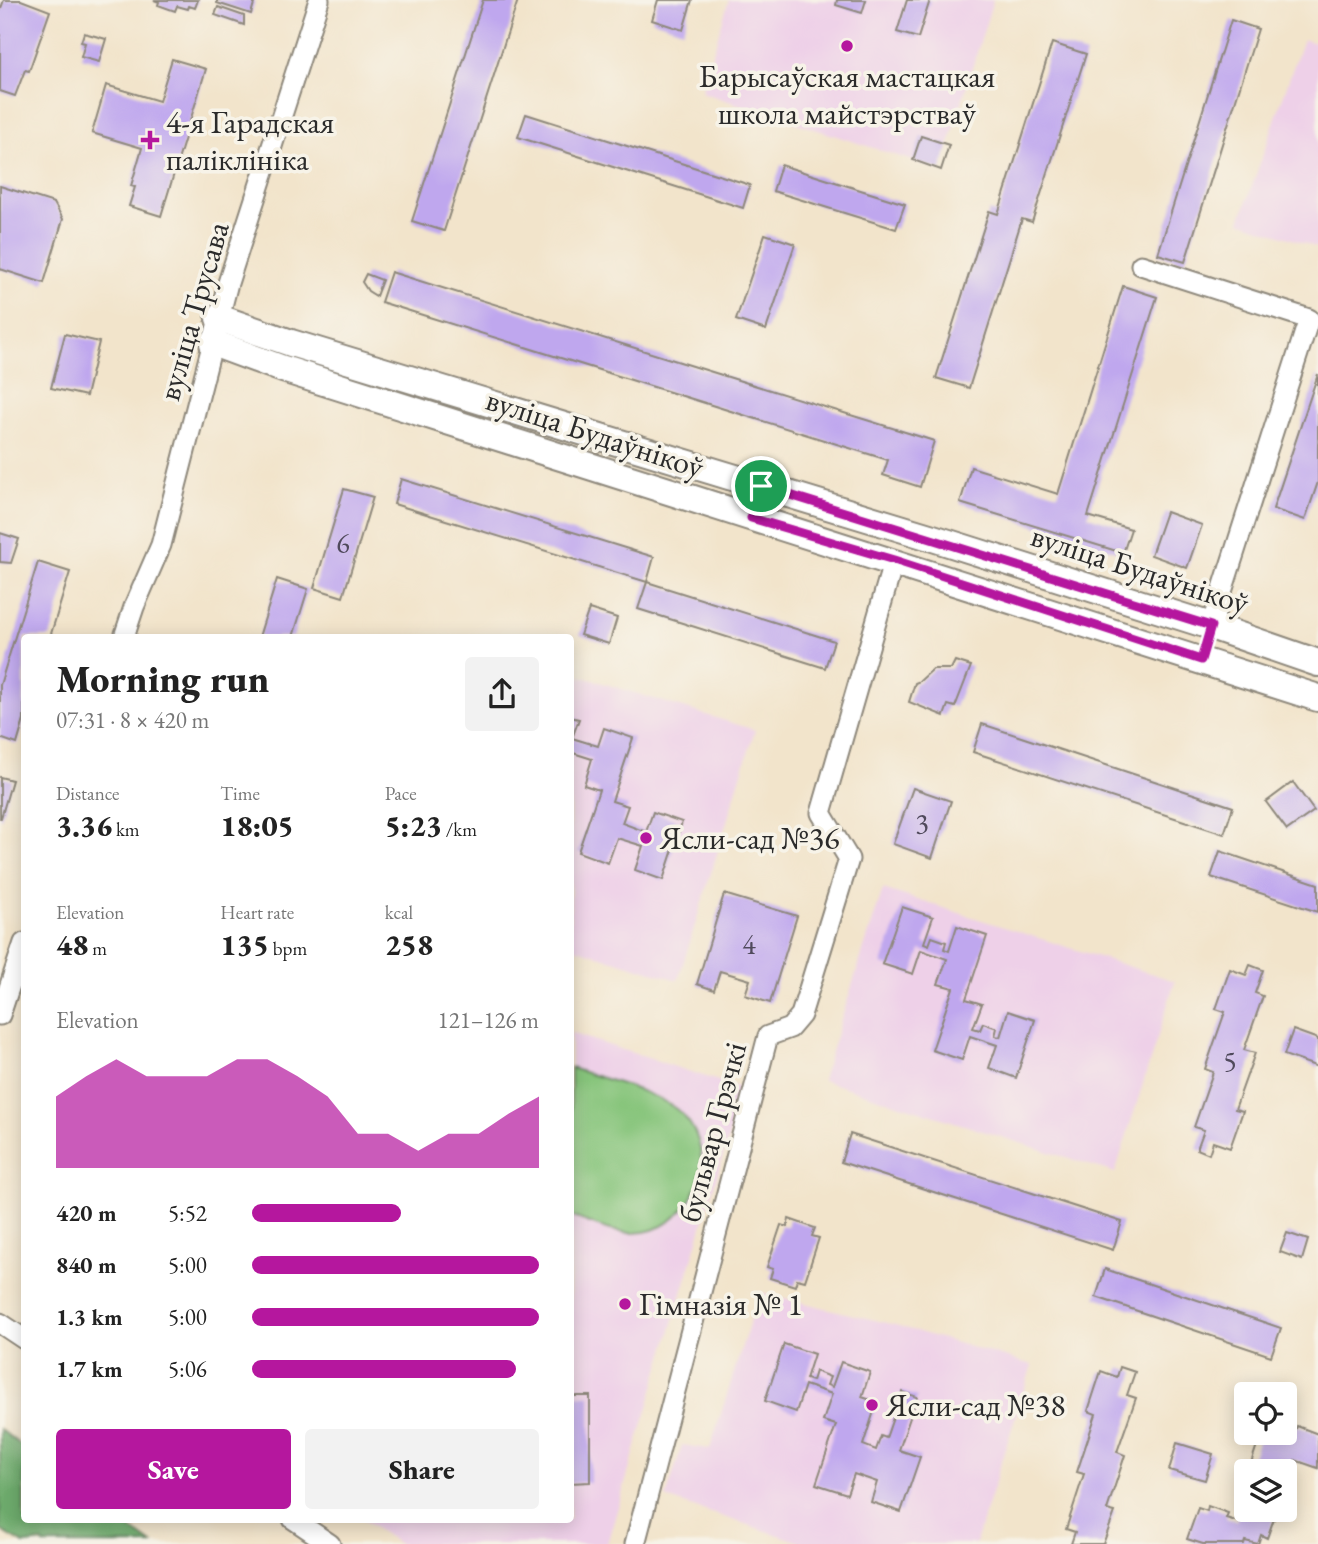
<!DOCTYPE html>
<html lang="en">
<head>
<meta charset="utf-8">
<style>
  :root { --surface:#fff; --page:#f2f2f2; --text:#222; --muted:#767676; --accent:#b5179e }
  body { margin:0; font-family:"EB Garamond",serif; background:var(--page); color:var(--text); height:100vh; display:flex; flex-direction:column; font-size:26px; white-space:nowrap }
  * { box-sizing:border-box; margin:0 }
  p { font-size:23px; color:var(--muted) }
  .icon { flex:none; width:38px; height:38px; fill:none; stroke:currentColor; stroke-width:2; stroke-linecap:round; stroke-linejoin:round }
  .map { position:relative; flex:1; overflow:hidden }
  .details { position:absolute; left:21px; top:634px; width:553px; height:889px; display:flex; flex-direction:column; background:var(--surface); border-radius:7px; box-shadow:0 4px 18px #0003 }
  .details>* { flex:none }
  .controls { position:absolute; left:1234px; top:1382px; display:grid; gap:14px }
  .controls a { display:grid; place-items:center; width:63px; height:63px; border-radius:7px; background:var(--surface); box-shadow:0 4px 18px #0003; font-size:35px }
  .pin { position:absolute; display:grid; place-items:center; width:60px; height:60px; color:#fff; margin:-30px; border:4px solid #fff; border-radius:50%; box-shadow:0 2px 7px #0007 }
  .round { display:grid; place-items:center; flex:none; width:74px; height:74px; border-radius:7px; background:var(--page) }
  .headline { display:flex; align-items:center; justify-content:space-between; height:119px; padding:0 35px }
  h1 { font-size:38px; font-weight:800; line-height:52px }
  .figures { display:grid; grid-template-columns:repeat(3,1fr); gap:10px; height:119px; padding:7px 35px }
  .figures div { display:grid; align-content:center }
  .figures b { font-size:30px; font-weight:800 }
  .figures small { font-size:19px; font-weight:400 }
  .figures p { font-size:19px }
  .chart { height:196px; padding:14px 35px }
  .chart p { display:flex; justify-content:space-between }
  .chart svg { width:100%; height:126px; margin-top:7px; fill:var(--accent); opacity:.7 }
  .cta { display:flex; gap:14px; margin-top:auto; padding:14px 35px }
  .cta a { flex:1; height:80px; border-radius:7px; background:var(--accent); color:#fff; font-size:28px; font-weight:800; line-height:80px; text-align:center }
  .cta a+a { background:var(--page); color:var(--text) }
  ul { padding:0 35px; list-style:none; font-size:23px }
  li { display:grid; grid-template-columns:112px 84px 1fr; align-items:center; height:52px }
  li i { height:18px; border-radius:9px; background:var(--accent) }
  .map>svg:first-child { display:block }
  .built { fill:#eed0e8 }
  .green { fill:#87c57c; stroke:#597854; stroke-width:2 }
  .forest { fill:#6daa6c; stroke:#4c6a4c; stroke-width:2 }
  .building { fill:#bfa7ee }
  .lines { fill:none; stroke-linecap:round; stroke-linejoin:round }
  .street-casing { stroke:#8e887b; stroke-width:23 }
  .secondary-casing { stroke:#8e887b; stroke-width:30 }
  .street { stroke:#fff; stroke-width:19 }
  .secondary { stroke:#fff; stroke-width:26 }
  .route-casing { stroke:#fff; stroke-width:14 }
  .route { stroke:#b5179e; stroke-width:9 }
  .poi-dot { fill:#b5179e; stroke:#f7f3e8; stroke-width:2.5 }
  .labels { text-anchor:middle; stroke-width:7; stroke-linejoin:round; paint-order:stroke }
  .number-label { font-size:28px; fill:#504a5c }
  .poi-label { font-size:32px; fill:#2b2b2b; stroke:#f7f3e8; text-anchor:start }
  .street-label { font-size:32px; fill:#2b2b2b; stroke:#f7f3e8 }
</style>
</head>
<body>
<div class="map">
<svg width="1318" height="1544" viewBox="0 0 1318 1544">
  <rect width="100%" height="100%" fill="#f7f3e8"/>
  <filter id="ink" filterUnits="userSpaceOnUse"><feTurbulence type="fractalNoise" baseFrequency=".0143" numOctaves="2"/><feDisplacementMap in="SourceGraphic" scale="14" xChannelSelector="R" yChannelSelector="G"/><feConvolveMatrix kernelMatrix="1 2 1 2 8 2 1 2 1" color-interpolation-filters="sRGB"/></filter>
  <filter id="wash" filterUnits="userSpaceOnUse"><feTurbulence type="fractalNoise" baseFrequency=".00686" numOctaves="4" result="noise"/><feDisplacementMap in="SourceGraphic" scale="28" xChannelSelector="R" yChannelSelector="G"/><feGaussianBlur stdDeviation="1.57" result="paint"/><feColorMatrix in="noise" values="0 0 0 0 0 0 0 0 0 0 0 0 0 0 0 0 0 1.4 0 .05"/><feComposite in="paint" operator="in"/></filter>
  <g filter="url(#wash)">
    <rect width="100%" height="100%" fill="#f2e4cb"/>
    <g class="built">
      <polygon points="729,0 993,0 941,170 701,92"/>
      <polygon points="1303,39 1318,44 1318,248 1240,221"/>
      <polygon points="570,673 755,730 678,980 571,947"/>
      <polygon points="883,889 1175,981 1115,1173 822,1080"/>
      <polygon points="571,1033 743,1089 607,1544 399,1544 362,1519 570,1519"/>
      <polygon points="759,1292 895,1325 1032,1365 975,1544 806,1544 666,1498 682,1445 710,1449"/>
    </g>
    <path class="green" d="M571,1068C602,1079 661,1092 683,1115C724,1159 691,1232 633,1233C612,1233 590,1223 571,1216Z"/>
    <polygon class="forest" points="0,1429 24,1448 24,1519 117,1519 152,1544 44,1544 43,1542 24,1544 0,1530"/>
    <g id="blocks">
      <g class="building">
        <polygon points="4,0 21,0 50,11 29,71 25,70 15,96 0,91 0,11"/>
        <polygon points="154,0 198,0 195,8 189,6 188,9 177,6 175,11 158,5 159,2"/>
        <polygon points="217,0 255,0 251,14 217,3"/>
        <polygon points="483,0 518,0 444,231 412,221"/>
        <polygon points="658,0 692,0 683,30 652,20"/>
        <polygon points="837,0 866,0 862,13 836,5"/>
        <polygon points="907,0 930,0 918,38 897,32"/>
        <polygon points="218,7 244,16 244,25 215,15"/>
        <polygon points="1231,20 1258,29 1185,262 1158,254"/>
        <polygon points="84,33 106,39 99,62 81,57 85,43 81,42"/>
        <polygon points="1052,43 1086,54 1032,222 1022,219 969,388 936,378 989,211 998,214"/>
        <polygon points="172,59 206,69 161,216 129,206 135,187 131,186 142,148 92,133 106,85 159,101"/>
        <polygon points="526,114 750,185 743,208 518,137"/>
        <polygon points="921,136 949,145 941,170 913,160"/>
        <polygon points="781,165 905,204 896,229 773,191"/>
        <polygon points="0,186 54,203 63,219 44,283 0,269"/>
        <polygon points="765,234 795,244 766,330 736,320"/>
        <polygon points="391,272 934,441 920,487 883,475 888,460 381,302"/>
        <polygon points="366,274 382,280 376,296 368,291 362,282"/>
        <polygon points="1123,286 1157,297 1088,516 1131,529 1123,553 960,503 971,467 1058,494"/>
        <polygon points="65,334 99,342 86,396 51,388"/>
        <polygon points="1318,374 1318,482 1305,520 1273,509"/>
        <polygon points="401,479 654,557 647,582 394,504"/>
        <polygon points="344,489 373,497 343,597 314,588"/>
        <polygon points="1166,512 1202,525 1187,568 1151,555"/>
        <polygon points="0,533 19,539 11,563 0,562"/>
        <polygon points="38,562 70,572 50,637 24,637 24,720 17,744 0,738 0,685"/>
        <polygon points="277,579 308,589 293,637 259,637"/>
        <polygon points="647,582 834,641 825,668 638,609"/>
        <polygon points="589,609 617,618 609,644 580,635"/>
        <polygon points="955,661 971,666 955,707 948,705 944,716 909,702 915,683 920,681 933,669 951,669"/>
        <polygon points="570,717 579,719 572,738 598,746 604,728 633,738 612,801 628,806 622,823 646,832 653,812 682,822 663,880 635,870 643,846 617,838 608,863 578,852 599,790 584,785 592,759 570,752"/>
        <polygon points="982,724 1233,807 1224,834 973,752"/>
        <polygon points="0,777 12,780 1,818 0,818"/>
        <polygon points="1293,782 1314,811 1287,830 1266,802"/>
        <polygon points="913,788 951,801 932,858 893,844"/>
        <polygon points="1220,851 1318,884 1318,912 1211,877"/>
        <polygon points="724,894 797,916 770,1003 745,995 750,980 720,971 714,990 697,984"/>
        <polygon points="902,907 933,917 924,943 929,945 932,937 946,942 944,949 949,951 957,926 987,936 966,999 982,1004 973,1028 980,1030 983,1023 997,1028 995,1036 1000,1037 1008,1011 1035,1020 1016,1078 989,1068 997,1045 970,1036 962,1060 932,1050 953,988 938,984 947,959 921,950 913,974 882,964"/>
        <polygon points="1250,965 1263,970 1255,993 1263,996 1244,1050 1255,1053 1235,1109 1243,1111 1230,1148 1213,1142 1209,1154 1197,1149 1204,1130 1194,1127 1213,1072 1205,1069 1225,1012 1216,1009 1230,969 1246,975"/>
        <polygon points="1293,1030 1318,1039 1318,1067 1284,1055"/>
        <polygon points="850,1134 1122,1222 1113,1250 841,1162"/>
        <polygon points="789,1219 815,1228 812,1236 819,1238 805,1281 797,1279 795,1286 770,1278 773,1269 767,1267 781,1225 787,1227"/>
        <polygon points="1287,1233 1308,1240 1302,1260 1280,1252"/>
        <polygon points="1105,1269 1281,1328 1271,1356 1096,1297"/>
        <polygon points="784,1344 814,1354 806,1379 812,1381 815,1371 830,1377 827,1385 832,1387 841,1362 870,1372 862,1397 877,1402 863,1445 876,1450 881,1436 886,1438 902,1392 917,1397 899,1450 920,1457 901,1512 871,1502 877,1482 854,1474 847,1494 816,1484 836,1425 823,1421 832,1394 805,1385 796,1412 765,1401"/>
        <polygon points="1120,1367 1135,1372 1127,1395 1136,1398 1117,1452 1125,1455 1107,1510 1115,1512 1103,1544 1071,1544 1075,1532 1066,1529 1084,1474 1077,1472 1096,1414 1088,1411 1101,1371 1117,1377"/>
        <polygon points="570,1396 590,1396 590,1482 570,1483"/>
        <polygon points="1297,1426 1318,1434 1318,1468 1295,1460 1285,1488 1284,1472 1248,1472 1260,1436 1271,1439 1273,1434 1292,1441"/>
        <polygon points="1177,1443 1213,1454 1205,1480 1169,1470"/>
        <polygon points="1246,1494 1246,1510 1277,1510 1267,1538 1261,1535 1258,1544 1245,1541 1244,1544 1203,1544 1187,1539 1198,1508 1207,1511 1208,1506 1228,1513 1226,1518 1236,1521"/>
      </g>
    </g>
  </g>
  <g filter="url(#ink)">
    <use href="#blocks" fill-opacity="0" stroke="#8e887b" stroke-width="2"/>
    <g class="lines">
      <g class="street-casing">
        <g id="street">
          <polyline points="1141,265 1309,319 1211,626"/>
          <polyline points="124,637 134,607 161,545 228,283 319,0"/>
          <polyline points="0,1015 24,943"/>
          <polyline points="0,1323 24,1339"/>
          <polyline points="293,1519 330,1544"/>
          <polyline points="635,1544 768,1036 790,1028 801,1015 849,859 821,813 894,560"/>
        </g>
      </g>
      <g class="secondary-casing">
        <g id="secondary">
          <polyline points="219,318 291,343 933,538 1211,626 1318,663"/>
          <path d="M213,343L283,369C628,479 973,586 1318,698"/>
        </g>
      </g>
      <use href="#street" class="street"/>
      <use href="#secondary" class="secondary"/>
    </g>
  </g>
  <g class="lines" filter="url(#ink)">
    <g class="route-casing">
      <polygon id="route" points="761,486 1211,626 1201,660 894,560 751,518"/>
    </g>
    <use href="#route" class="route"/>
  </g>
  <g class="poi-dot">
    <circle cx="847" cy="46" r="7"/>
    <path d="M146.5 129.5h7v7h7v7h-7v7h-7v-7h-7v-7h7z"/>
    <circle cx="646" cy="838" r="7"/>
    <circle cx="625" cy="1304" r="7"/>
    <circle cx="872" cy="1405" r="7"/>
  </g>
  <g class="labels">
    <g class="number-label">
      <text x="343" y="553">6</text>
      <text x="922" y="833">3</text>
      <text x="749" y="954">4</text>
      <text x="1230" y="1071">5</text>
    </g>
    <g class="poi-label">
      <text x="847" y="87" text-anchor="middle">Барысаўская мастацкая<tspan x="847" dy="37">школа майстэрстваў</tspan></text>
      <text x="166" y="133">4-я Гарадская<tspan x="166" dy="37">паліклініка</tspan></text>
      <text x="660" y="849">Ясли-сад №36</text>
      <text x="639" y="1315">Гімназія № 1</text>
      <text x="886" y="1416">Ясли-сад №38</text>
    </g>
    <g class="street-label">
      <text transform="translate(193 311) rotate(-74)" y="11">вуліца Трусава</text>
      <text transform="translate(595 433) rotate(18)" y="11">вуліца Будаўнікоў</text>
      <text transform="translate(1140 569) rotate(18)" y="11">вуліца Будаўнікоў</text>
      <text transform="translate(712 1132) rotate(-75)" y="11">бульвар Грэчкі</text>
    </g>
  </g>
</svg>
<div class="controls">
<a><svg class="icon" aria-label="locate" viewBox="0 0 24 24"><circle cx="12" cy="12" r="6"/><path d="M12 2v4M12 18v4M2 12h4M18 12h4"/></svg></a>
<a><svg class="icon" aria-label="layers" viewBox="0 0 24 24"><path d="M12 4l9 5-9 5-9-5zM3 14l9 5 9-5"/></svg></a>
</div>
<div class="pin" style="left:761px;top:486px;background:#1e9e55"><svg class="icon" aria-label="arrive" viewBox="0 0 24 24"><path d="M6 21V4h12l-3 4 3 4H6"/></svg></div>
<section class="details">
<div class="headline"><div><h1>Morning run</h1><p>07:31 · 8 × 420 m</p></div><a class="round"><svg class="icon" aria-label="share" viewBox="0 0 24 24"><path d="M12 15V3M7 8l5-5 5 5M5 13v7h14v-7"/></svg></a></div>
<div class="figures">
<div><p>Distance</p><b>3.36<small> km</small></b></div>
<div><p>Time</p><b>18:05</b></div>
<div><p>Pace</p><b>5:23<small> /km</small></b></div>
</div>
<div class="figures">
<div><p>Elevation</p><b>48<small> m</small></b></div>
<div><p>Heart rate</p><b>135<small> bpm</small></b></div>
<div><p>kcal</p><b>258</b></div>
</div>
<div class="chart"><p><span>Elevation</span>121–126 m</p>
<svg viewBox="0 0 160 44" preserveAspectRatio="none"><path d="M0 44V19L10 12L20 6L30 12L40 12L50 12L60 6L70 6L80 12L90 19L100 32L110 32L120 38L130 32L140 32L150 25L160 19V44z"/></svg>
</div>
<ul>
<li><b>420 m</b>5:52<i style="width:52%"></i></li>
<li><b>840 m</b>5:00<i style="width:100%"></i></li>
<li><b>1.3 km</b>5:00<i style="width:100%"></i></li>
<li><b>1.7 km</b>5:06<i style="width:92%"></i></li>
</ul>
<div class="cta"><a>Save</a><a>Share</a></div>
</section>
</div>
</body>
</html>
